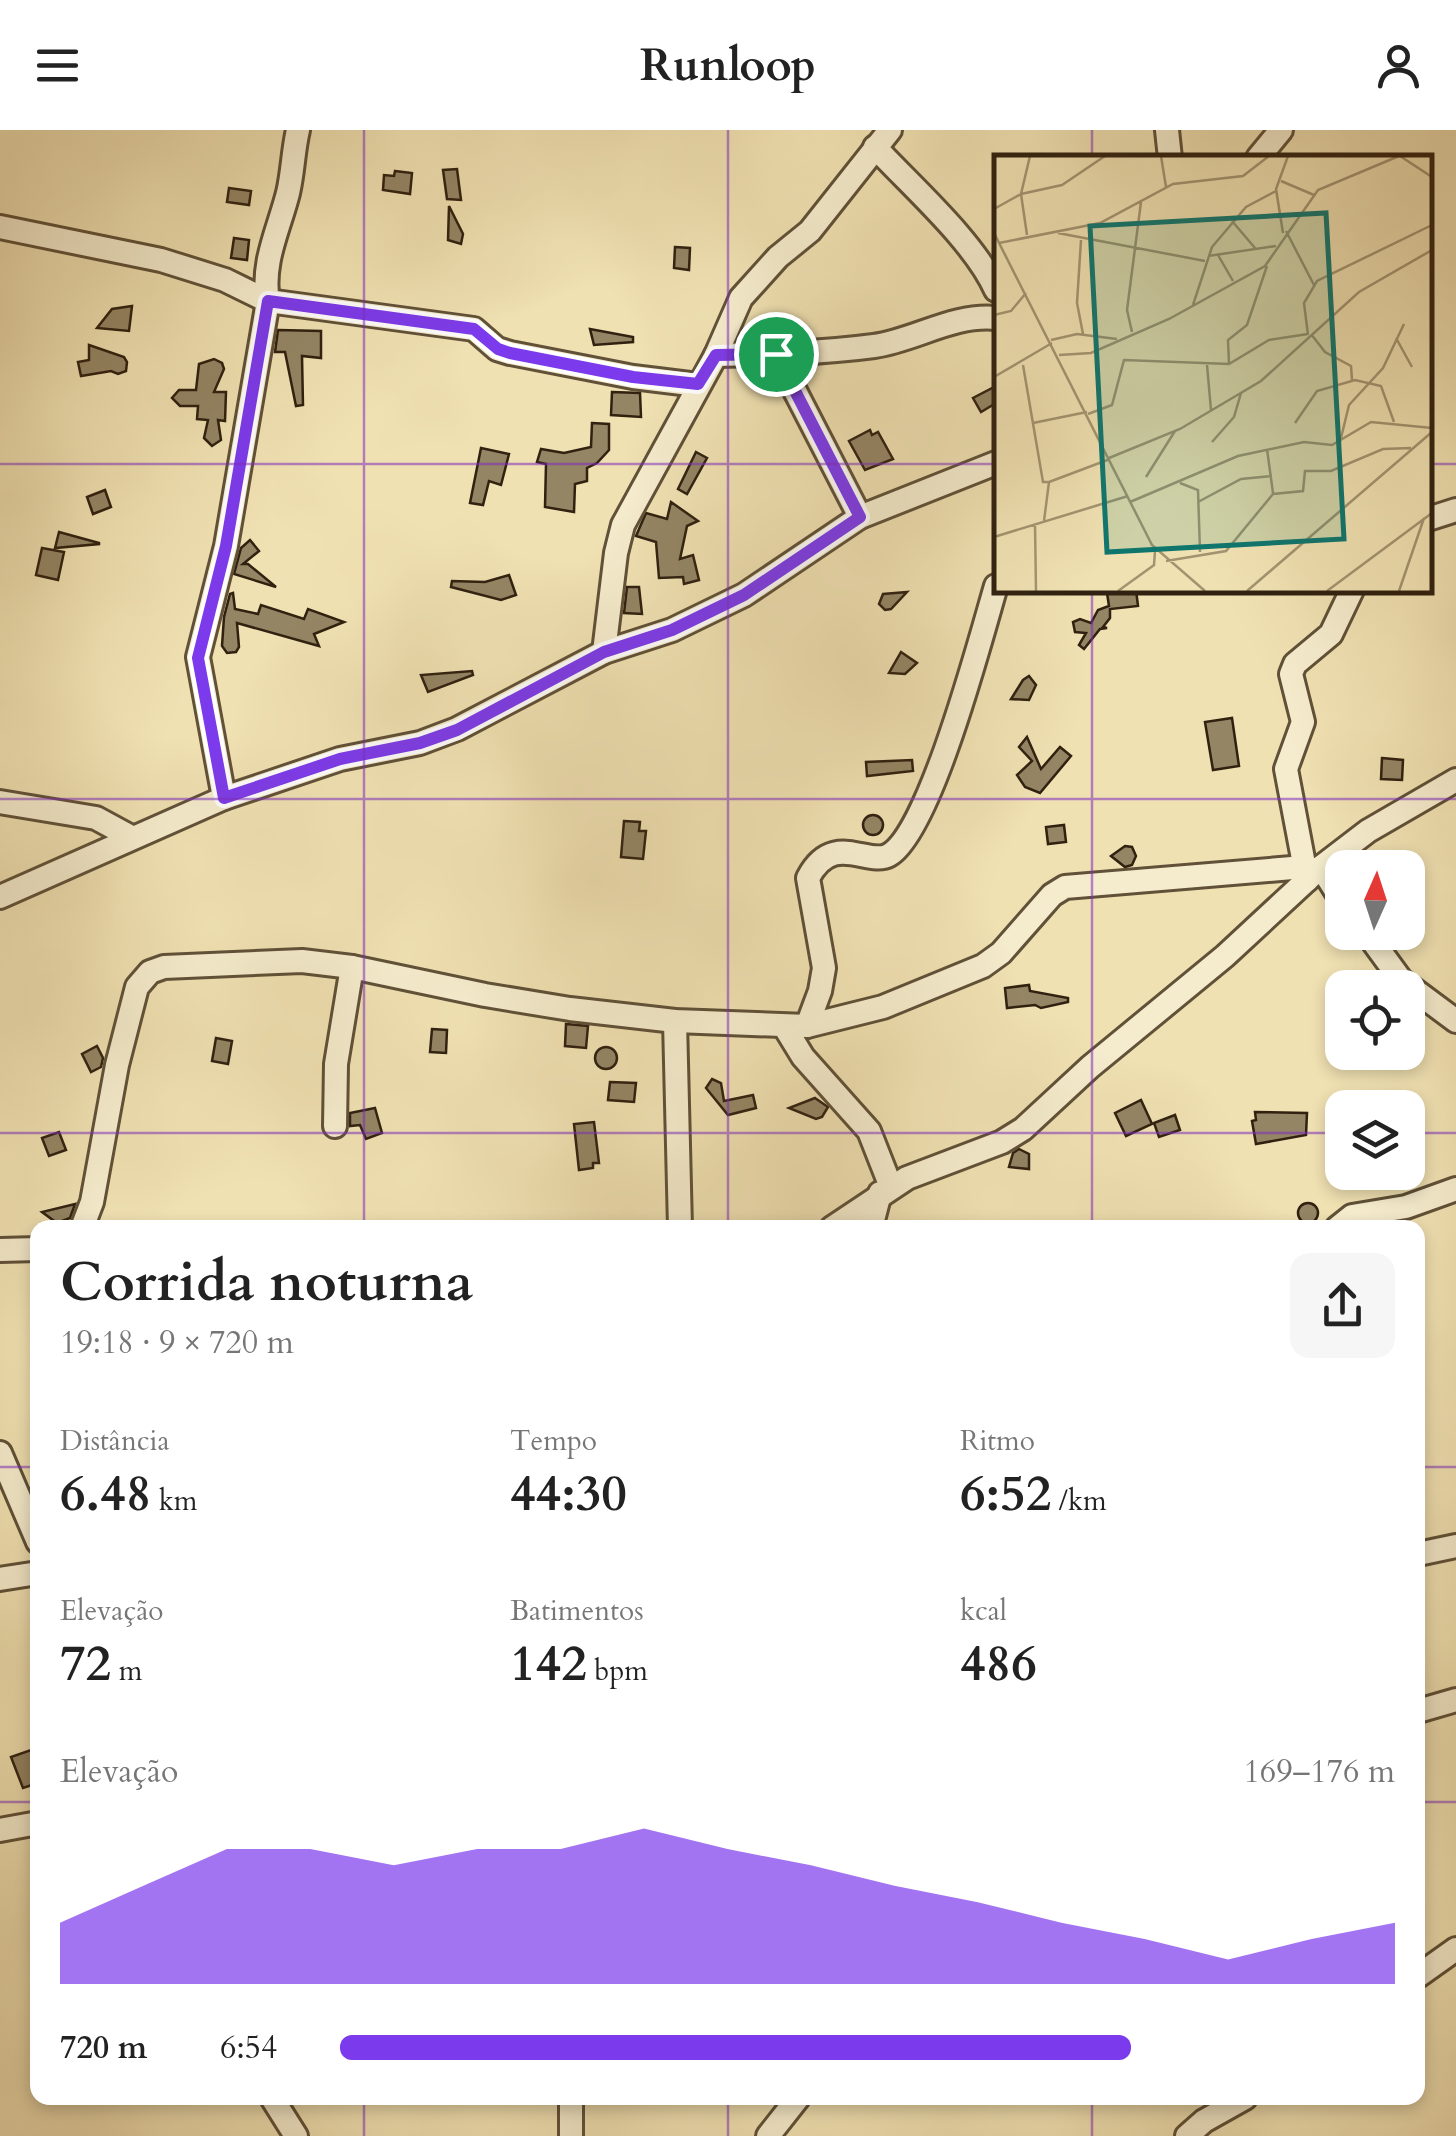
<!DOCTYPE html>
<html lang="pt">
<head>
<meta charset="utf-8">
<style>
  :root { --surface:#fff; --page:#f6f6f6; --text:#222; --muted:#767676; --accent:#7c3aed }
  body { margin:0; font-family:Cardo,serif; background:var(--page); color:var(--text); height:100vh; display:flex; flex-direction:column; font-size:38px; white-space:nowrap }
  * { box-sizing:border-box; margin:0 }
  p { font-size:32px; color:var(--muted) }
  .icon { flex:none; width:55px; height:55px; fill:none; stroke:currentColor; stroke-width:2; stroke-linecap:round; stroke-linejoin:round }
  .map { position:relative; flex:1; overflow:hidden }
  .panel { position:absolute; left:30px; top:1090px; width:1395px; height:885px; display:flex; flex-direction:column; background:var(--surface); border-radius:20px; box-shadow:0 5px 15px #0003 }
  .panel>* { flex:none }
  .needle { width:65px; rotate:3deg }
  .controls { position:absolute; left:1325px; top:720px; display:grid; gap:20px }
  .controls a { display:grid; place-items:center; width:100px; height:100px; border-radius:20px; background:var(--surface); box-shadow:0 5px 15px #0003; font-size:50px }
  .pin { position:absolute; display:grid; place-items:center; width:85px; height:85px; color:#fff; margin:-42px; border:5px solid #fff; border-radius:50%; box-shadow:0 2px 10px #0007 }
  .round { display:grid; place-items:center; flex:none; width:105px; height:105px; border-radius:20px; background:var(--page) }
  .summary { display:flex; align-items:center; justify-content:space-between; height:170px; padding:0 30px }
  h1 { font-size:55px; font-weight:600; line-height:75px }
  .metrics { display:grid; grid-template-columns:repeat(3,1fr); gap:15px; height:170px; padding:10px 30px }
  .metrics div { display:grid; align-content:center }
  .metrics b { font-size:50px; font-weight:600 }
  .metrics small { font-size:28px; font-weight:400 }
  .metrics p { font-size:28px }
  .chart { height:280px; padding:20px 30px }
  .chart p { display:flex; justify-content:space-between }
  .chart svg { width:100%; height:180px; margin-top:10px; fill:var(--accent); opacity:.7 }
  ul { padding:0 30px; list-style:none; font-size:32px }
  li { display:grid; grid-template-columns:160px 120px 1fr; align-items:center; height:75px }
  li i { height:25px; border-radius:12px; background:var(--accent) }
  header { display:flex; justify-content:space-between; align-items:center; height:130px; padding:0 30px; background:var(--surface); font-size:45px; font-weight:600 }
  .map>svg:first-child { display:block }
  .building { fill:#948564; stroke:#302110; stroke-width:2.5 }
  .lines { fill:none; stroke-linecap:round; stroke-linejoin:round }
  .minor-casing { stroke:#605138; stroke-width:28 }
  .minor { stroke:#f5eccd; stroke-width:22 }
  .route-casing { stroke:#fff; stroke-width:20 }
  .route { stroke:#7c3aed; stroke-width:12 }
  .grid { fill:none; stroke:#7b2cbf; stroke-width:2.5; stroke-opacity:0.55 }
  .inset-road { fill:none; stroke:#a39471; stroke-width:2.5 }
  .view { fill:#0f766e; fill-opacity:0.15; stroke:#0f766e; stroke-width:5 }
  .inset-edge { fill:none; stroke:#302110; stroke-width:5 }
</style>
</head>
<body>
<header><svg class="icon" aria-label="menu" viewBox="0 0 24 24"><path d="M4 6h16M4 12h16M4 18h16"/></svg>Runloop<svg class="icon" aria-label="person" viewBox="0 0 24 24"><circle cx="12" cy="8" r="4"/><path d="M4 21q1-7 8-7t8 7"/></svg></header>
<div class="map">
<svg width="1456" height="2006" viewBox="0 0 1456 2006">
  <rect width="100%" height="100%" fill="#f0e1b2"/>
  <filter id="stains"><feTurbulence type="fractalNoise" baseFrequency=".002" numOctaves="4"/><feColorMatrix values="0 0 0 0 .2 0 0 0 0 .09 0 0 0 0 .02 0 0 0 .5 -.17"/></filter>
  <radialGradient id="worn" r=".72"><stop offset=".6" stop-color="#630" stop-opacity="0"/><stop offset="1" stop-color="#630" stop-opacity=".3"/></radialGradient>
  <g class="building">
    <polygon points="457,39 461,70 447,69 443,40"/>
    <polygon points="395,41 412,43 410,64 383,60 384,45 394,46"/>
    <polygon points="229,58 251,61 249,75 227,72"/>
    <polygon points="449,76 463,104 461,114 448,110"/>
    <polygon points="234,108 249,110 247,130 231,128"/>
    <polygon points="675,117 690,118 689,140 674,138"/>
    <polygon points="132,176 129,201 97,198 112,179"/>
    <polygon points="590,199 633,207 633,212 594,215"/>
    <polygon points="278,200 321,201 321,228 302,226 303,275 296,276 285,222 275,222"/>
    <polygon points="89,215 124,227 127,232 126,241 118,244 111,241 81,246 78,232 89,230"/>
    <polygon points="214,229 222,233 224,239 214,262 226,262 225,291 218,290 221,310 212,316 204,308 208,290 197,289 198,276 180,276 172,268 179,260 196,260 199,234"/>
    <polygon points="996,256 996,273 981,282 973,268"/>
    <polygon points="612,262 640,263 641,287 611,285"/>
    <polygon points="592,293 609,294 609,320 597,333 587,338 587,351 575,354 574,382 545,377 546,334 537,332 541,319 564,323 591,317"/>
    <polygon points="870,300 872,305 878,302 893,329 865,340 849,311"/>
    <polygon points="481,318 509,324 501,355 489,351 483,375 470,373"/>
    <polygon points="696,322 707,328 687,364 678,359"/>
    <polygon points="105,360 111,377 93,384 87,367"/>
    <polygon points="671,372 698,391 687,396 680,429 693,425 699,450 684,454 683,447 659,448 656,412 636,406 646,383 667,389"/>
    <polygon points="59,402 99,413 99,414 55,418"/>
    <polygon points="250,410 259,421 243,434 248,434 276,457 234,444 241,418"/>
    <polygon points="42,418 64,422 58,450 36,445"/>
    <polygon points="509,445 516,465 501,470 451,457 452,451 485,452"/>
    <polygon points="627,457 639,457 642,484 624,483"/>
    <polygon points="1136,460 1138,476 1110,479 1110,488 1103,497 1107,498 1100,499 1084,519 1079,515 1086,503 1075,502 1073,492 1080,489 1091,493 1098,480 1109,476 1107,463"/>
    <polygon points="907,462 891,479 885,480 879,474 883,464"/>
    <polygon points="233,463 235,479 258,484 261,475 304,489 308,479 344,492 314,504 319,516 237,493 239,517 236,522 227,523 222,516 224,487 230,464"/>
    <polygon points="901,522 917,533 905,544 889,543"/>
    <polygon points="472,541 473,545 428,562 421,545"/>
    <polygon points="1029,546 1036,555 1029,570 1011,569 1023,550"/>
    <polygon points="1232,588 1239,636 1213,640 1205,592"/>
    <polygon points="1027,607 1041,639 1060,617 1071,626 1040,663 1025,657 1017,645 1032,631 1019,617"/>
    <polygon points="1382,628 1403,630 1402,650 1381,649"/>
    <polygon points="912,630 913,641 867,646 866,632"/>
    <circle cx="873" cy="695" r="10"/>
    <polygon points="624,691 640,692 639,701 646,701 643,729 621,727"/>
    <polygon points="1064,695 1066,712 1048,714 1046,697"/>
    <polygon points="1125,716 1132,717 1136,726 1132,735 1125,737 1111,726"/>
    <polygon points="1029,855 1030,861 1068,868 1068,872 1041,878 1035,875 1007,878 1005,858"/>
    <polygon points="566,894 588,896 586,918 565,916"/>
    <polygon points="432,899 447,900 446,923 430,922"/>
    <polygon points="216,908 232,911 228,934 212,931"/>
    <polygon points="97,916 103,928 101,937 91,942 82,924"/>
    <circle cx="606" cy="928" r="11"/>
    <polygon points="712,949 721,953 724,971 753,965 756,978 728,985 706,958"/>
    <polygon points="610,952 636,953 634,972 608,970"/>
    <polygon points="815,968 828,977 822,987 816,989 789,978"/>
    <polygon points="1141,970 1152,994 1126,1006 1115,983"/>
    <polygon points="375,978 382,1003 366,1009 360,995 350,996 350,983"/>
    <polygon points="1255,982 1307,983 1306,1005 1256,1014 1252,991 1256,990"/>
    <polygon points="1175,985 1180,1000 1159,1007 1154,993"/>
    <polygon points="594,992 599,1033 593,1033 593,1038 579,1040 574,994"/>
    <polygon points="59,1002 66,1020 49,1026 42,1008"/>
    <polygon points="1019,1019 1029,1024 1029,1039 1009,1037 1013,1023"/>
    <circle cx="1308" cy="1083" r="10"/>
    <polygon points="75,1074 70,1088 57,1093 42,1082"/>
    <polygon points="31,1620 38,1638 38,1653 23,1658 11,1627"/>
  </g>
  <g class="lines">
    <g class="minor-casing">
      <g id="minor">
        <polyline points="1167,0 1170,28"/>
        <path d="M875,17C912,57 974,111 996,160"/>
        <polyline points="1258,28 1281,0"/>
        <polyline points="0,97 161,130 225,150 268,171 474,199 497,219 510,223 633,247 698,255"/>
        <polyline points="776,224 860,387"/>
        <path d="M716,225C769,224 821,223 874,216C916,210 952,184 996,188"/>
        <polyline points="1428,389 1456,380"/>
        <polyline points="604,522 616,423 623,395 716,225 741,168 778,127 810,101 890,0"/>
        <path d="M224,668L198,527L226,416L268,171C261,133 279,99 288,63C293,42 293,21 298,0"/>
        <polyline points="0,672 96,688 131,707"/>
        <polyline points="1321,737 1342,771"/>
        <polyline points="1307,750 1286,639 1303,592 1291,544 1295,534 1331,504 1352,460"/>
        <polyline points="0,767 224,668 340,629 420,613 457,599 604,522 672,500 744,465 860,387 996,333"/>
        <polyline points="1366,802 1401,850 1456,891"/>
        <polyline points="675,891 680,1098"/>
        <polyline points="784,896 803,927 869,1001 891,1057"/>
        <path d="M807,896L820,861L824,838L808,748C833,700 868,737 889,725C930,702 981,507 996,456"/>
        <polyline points="335,996 336,934 352,837"/>
        <polyline points="82,1098 92,1072 117,935 137,857 150,842 164,837 302,831 352,837 485,865 570,879 675,891 807,896 883,877 983,836 1001,823 1052,765 1065,757 1304,737"/>
        <polyline points="832,1098 907,1048 1002,1012 1023,999 1090,937 1225,826 1321,737 1368,701 1456,650"/>
        <polyline points="871,1098 880,1063"/>
        <polyline points="1337,1098 1352,1086 1406,1077 1456,1059"/>
        <polyline points="0,1120 38,1119"/>
        <polyline points="0,1323 38,1412"/>
        <polyline points="1418,1424 1456,1416"/>
        <polyline points="0,1449 38,1443"/>
        <polyline points="1418,1581 1456,1570"/>
        <polyline points="0,1700 38,1693"/>
        <polyline points="1418,1846 1456,1819"/>
        <polyline points="272,1968 296,2006"/>
        <polyline points="571,1968 571,2006"/>
        <polyline points="768,2006 798,1968"/>
        <polyline points="1187,2006 1204,1991 1245,1968"/>
      </g>
    </g>
    <use href="#minor" class="minor"/>
  </g>
  <g class="lines">
    <g class="route-casing">
      <polygon id="route" points="268,171 474,199 498,219 510,223 633,247 698,254 716,225 776,224 860,387 744,465 672,500 604,522 457,600 420,613 340,629 224,668 198,528 226,416"/>
    </g>
    <use href="#route" class="route"/>
  </g>
  <path class="grid" d="M364,0V1098M728,0V1098M1092,0V28M0,334H996M1428,334H1456M1092,460V1098M0,669H1456M0,1003H1342M1408,1003H1456M0,1337H38M1418,1337H1456M0,1672H38M1418,1672H1456M364,1968V2006M728,1968V2006M1092,1968V2006"/>
  <g transform="translate(994 25)">
    <rect width="438" height="438" fill="#f0e1b2"/>
    <path class="inset-road" d="M167,1L172,32M406,1L438,22M287,26L320,40M0,54L27,39L36,1M238,66L261,93M292,76L320,130M0,78L158,390L211,436M64,78L211,106M289,78L282,34L294,1M33,80L27,39L68,30L111,1M87,85L83,148L89,179M5,88L106,68L179,29L249,21L275,1M224,100L239,126M214,101L282,91M199,150L218,92L252,52L282,36M0,160L17,156L32,138M138,177L133,155L147,47M317,179L331,197L357,211L358,225M314,180L310,148L323,126L438,70M402,183L418,212M57,185L83,179L123,184M65,200L97,198L175,164L271,111L324,35L405,1M235,209L234,185L253,170L273,111M29,210L49,327H55L50,366M213,210L217,255M0,222L58,188M94,259L118,250L130,205L235,209L275,185L314,179M39,268L93,257M301,268L323,236L361,225L387,231L400,267M218,287L240,262L247,238M346,287L355,250L389,213L410,169M273,294L279,338M115,303L186,274L267,226L365,137L438,95M152,322L181,276M55,327L116,304M186,328L204,335L206,397M136,347L244,301L310,287L338,290L377,267L438,273M204,347L247,324L278,321M41,369L42,436M0,382L134,341M172,406L232,396L279,339L309,336L311,316H337L389,294L417,293M124,436L160,410L161,396M253,436L438,277M333,436L438,358M405,436L430,363"/>
    <path class="view" d="M332,58L350,384L113,397L96,71Z"/>
    <rect width="438" height="438" class="inset-edge"/>
  </g>
  <rect width="100%" height="100%" filter="url(#stains)"/>
  <rect width="100%" height="100%" fill="url(#worn)"/>
</svg>
<div class="controls">
<a><svg class="needle" viewBox="-14 -14 28 28"><path d="M0-13l5 13h-10z" fill="#e53935"/><path d="M0 13l5-13h-10z" fill="#767676"/></svg></a>
<a><svg class="icon" aria-label="locate" viewBox="0 0 24 24"><circle cx="12" cy="12" r="6"/><path d="M12 2v4M12 18v4M2 12h4M18 12h4"/></svg></a>
<a><svg class="icon" aria-label="layers" viewBox="0 0 24 24"><path d="M12 4l9 5-9 5-9-5zM3 14l9 5 9-5"/></svg></a>
</div>
<div class="pin" style="left:776px;top:224px;background:#1e9e55"><svg class="icon" aria-label="arrive" viewBox="0 0 24 24"><path d="M6 21V4h12l-3 4 3 4H6"/></svg></div>
<section class="panel">
<div class="summary"><div><h1>Corrida noturna</h1><p>19:18 · 9 × 720 m</p></div><a class="round"><svg class="icon" aria-label="share" viewBox="0 0 24 24"><path d="M12 15V3M7 8l5-5 5 5M5 13v7h14v-7"/></svg></a></div>
<div class="metrics">
<div><p>Distância</p><b>6.48<small> km</small></b></div>
<div><p>Tempo</p><b>44:30</b></div>
<div><p>Ritmo</p><b>6:52<small> /km</small></b></div>
</div>
<div class="metrics">
<div><p>Elevação</p><b>72<small> m</small></b></div>
<div><p>Batimentos</p><b>142<small> bpm</small></b></div>
<div><p>kcal</p><b>486</b></div>
</div>
<div class="chart"><p><span>Elevação</span>169–176 m</p>
<svg viewBox="0 0 160 44" preserveAspectRatio="none"><path d="M0 44V29L10 20L20 11L30 11L40 15L50 11L60 11L70 6L80 11L90 15L100 20L110 24L120 29L130 33L140 38L150 33L160 29V44z"/></svg>
</div>
<ul>
<li><b>720 m</b>6:54<i style="width:75%"></i></li>
</ul>
</section>
</div>
</body>
</html>
